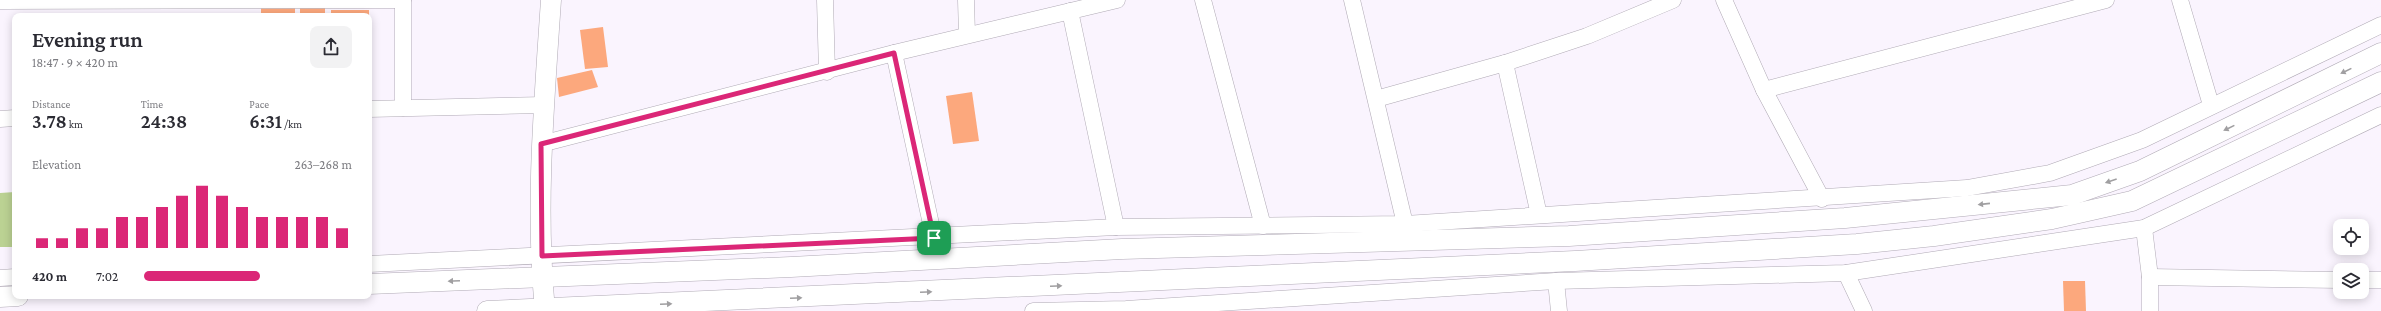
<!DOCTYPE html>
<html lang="en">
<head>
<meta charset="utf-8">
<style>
  :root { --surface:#fff; --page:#f2f2f3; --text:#2b2b33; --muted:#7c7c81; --accent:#db2777 }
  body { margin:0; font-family:"Crimson Pro",serif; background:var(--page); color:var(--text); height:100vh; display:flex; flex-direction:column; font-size:15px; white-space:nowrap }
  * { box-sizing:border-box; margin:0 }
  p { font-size:13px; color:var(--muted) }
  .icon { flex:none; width:22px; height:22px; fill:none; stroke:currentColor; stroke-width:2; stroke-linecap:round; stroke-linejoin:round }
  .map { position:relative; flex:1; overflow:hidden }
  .panel { position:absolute; left:12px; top:13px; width:360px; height:286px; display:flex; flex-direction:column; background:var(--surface); border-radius:8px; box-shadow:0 2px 10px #0003 }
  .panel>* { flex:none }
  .buttons { position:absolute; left:2333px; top:219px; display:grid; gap:8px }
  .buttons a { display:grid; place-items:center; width:36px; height:36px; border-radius:8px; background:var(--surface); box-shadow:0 2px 10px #0003; font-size:20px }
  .pin { position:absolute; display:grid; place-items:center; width:34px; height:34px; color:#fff; margin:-17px; border-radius:8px; box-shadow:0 2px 6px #0006 }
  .round { display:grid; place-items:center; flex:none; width:42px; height:42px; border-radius:8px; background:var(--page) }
  .headline { display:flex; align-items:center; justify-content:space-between; height:68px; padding:0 20px }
  h1 { font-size:22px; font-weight:600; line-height:30px }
  .figures { display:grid; grid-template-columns:repeat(3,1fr); gap:6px; height:68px; padding:4px 20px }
  .figures div { display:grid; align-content:center }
  .figures b { font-size:20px; font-weight:600 }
  .figures small { font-size:11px; font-weight:400 }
  .figures p { font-size:11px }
  .chart { height:112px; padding:8px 20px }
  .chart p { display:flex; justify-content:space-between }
  .chart svg { width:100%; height:72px; margin-top:4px; stroke:var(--accent); stroke-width:6 }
  ul { padding:0 20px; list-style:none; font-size:13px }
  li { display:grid; grid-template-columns:64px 48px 1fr; align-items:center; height:30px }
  li i { height:10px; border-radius:5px; background:var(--accent) }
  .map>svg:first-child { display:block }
  .green { fill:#bbd293 }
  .building { fill:#fca87d }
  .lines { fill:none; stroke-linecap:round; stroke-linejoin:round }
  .minor-casing { stroke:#b0aab5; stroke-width:17 }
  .tertiary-casing { stroke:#b0aab5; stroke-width:21 }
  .minor { stroke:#fff; stroke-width:16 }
  .tertiary { stroke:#fff; stroke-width:20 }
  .oneway { fill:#a09fa1 }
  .route-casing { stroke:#fff; stroke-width:8 }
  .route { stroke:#db2777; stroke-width:5 }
</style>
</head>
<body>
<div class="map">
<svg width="2381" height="311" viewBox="0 0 2381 311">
  <rect width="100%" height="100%" fill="#faf4fe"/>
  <polygon class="green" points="15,192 15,247 0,247 0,193"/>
  <g class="building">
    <polygon points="261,7 295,8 295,16 261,16"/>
    <polygon points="325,7 325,16 300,16 300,8"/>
    <rect x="331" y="10" width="38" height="6"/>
    <polygon points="603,27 608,67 585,69 580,30"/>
    <polygon points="592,70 598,87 559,97 557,78"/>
    <polygon points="972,92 979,141 953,144 946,96"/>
    <polygon points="2063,281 2085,281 2086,311 2064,311"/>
  </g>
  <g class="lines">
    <g class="minor-casing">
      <g id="minor">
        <polyline points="825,0 827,72"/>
        <polyline points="966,0 967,35"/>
        <polyline points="1203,0 1263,226"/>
        <polyline points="1352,0 1405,224"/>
        <polyline points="1724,0 1764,90 1822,199"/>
        <polyline points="2180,0 2211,105"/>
        <polyline points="0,1 403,0"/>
        <polyline points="1070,11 1116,227"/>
        <polyline points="894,53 934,238"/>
        <polyline points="1505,63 1539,215"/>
        <polyline points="1764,90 2106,0"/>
        <polyline points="1376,99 1505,63 1587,36 1673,0"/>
        <polyline points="403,108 403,0"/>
        <polyline points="369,109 544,105"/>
        <polyline points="0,119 15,118"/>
        <polyline points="541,144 894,53 1117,0"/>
        <polyline points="2144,228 2150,277 2150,311"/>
        <polyline points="369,264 1116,227 1405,224 1967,188 2050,173 2142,140 2381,25"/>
        <polyline points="1846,273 1864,311"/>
        <polyline points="2150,277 2340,280"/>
        <polyline points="0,278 15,277"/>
        <polyline points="2362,280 2381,280"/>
        <polyline points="1556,281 1559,311"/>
        <polyline points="1033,311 1126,309 1556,281 1846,273 2144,228 2381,115"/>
      </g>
    </g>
    <g class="tertiary-casing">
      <g id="tertiary">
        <polyline points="369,284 791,267 1122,249 1569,236 1845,218 2072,195 2140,171 2381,53"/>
        <polyline points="0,297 18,296"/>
        <polyline points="487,311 1575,261 1857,244 1934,236 2052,219 2132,201 2381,82"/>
        <path d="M545,311C535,207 544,104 551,0"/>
      </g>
    </g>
    <use href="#minor" class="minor"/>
    <use href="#tertiary" class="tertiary"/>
  </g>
  <defs><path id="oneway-solid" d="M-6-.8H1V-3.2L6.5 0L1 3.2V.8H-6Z"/></defs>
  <g class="oneway">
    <use href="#oneway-solid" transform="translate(2346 71) rotate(154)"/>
    <use href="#oneway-solid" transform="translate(2229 128) rotate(154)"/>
    <use href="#oneway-solid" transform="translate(2111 181) rotate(161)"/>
    <use href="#oneway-solid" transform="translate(1984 204) rotate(174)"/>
    <use href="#oneway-solid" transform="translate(454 281) rotate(178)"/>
    <use href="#oneway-solid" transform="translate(1056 286) rotate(-3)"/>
    <use href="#oneway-solid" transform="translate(926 292) rotate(-3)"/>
    <use href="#oneway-solid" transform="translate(796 298) rotate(-3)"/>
    <use href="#oneway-solid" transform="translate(666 304) rotate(-3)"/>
  </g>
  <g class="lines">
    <g class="route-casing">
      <polygon id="route" points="894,53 934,238 542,256 541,144"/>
    </g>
    <use href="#route" class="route"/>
  </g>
</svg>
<div class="buttons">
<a><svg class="icon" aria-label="locate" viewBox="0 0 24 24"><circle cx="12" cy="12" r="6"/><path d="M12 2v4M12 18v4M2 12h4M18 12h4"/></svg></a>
<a><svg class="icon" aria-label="layers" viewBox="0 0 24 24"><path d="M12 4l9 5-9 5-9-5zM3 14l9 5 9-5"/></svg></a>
</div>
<div class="pin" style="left:934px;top:238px;background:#1e9e55"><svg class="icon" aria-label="arrive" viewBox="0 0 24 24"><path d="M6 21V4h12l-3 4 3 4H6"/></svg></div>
<section class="panel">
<div class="headline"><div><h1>Evening run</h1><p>18:47 · 9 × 420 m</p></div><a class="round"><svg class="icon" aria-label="share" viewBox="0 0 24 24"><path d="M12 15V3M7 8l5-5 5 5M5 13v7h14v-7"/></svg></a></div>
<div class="figures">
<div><p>Distance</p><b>3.78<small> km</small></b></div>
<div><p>Time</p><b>24:38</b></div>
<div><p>Pace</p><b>6:31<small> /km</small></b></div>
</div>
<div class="chart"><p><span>Elevation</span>263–268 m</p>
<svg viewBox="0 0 160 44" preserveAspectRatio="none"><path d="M5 44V38M15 44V38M25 44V32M35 44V32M45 44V25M55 44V25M65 44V19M75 44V12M85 44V6M95 44V12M105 44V19M115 44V25M125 44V25M135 44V25M145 44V25M155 44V32"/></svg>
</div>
<ul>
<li><b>420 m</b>7:02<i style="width:56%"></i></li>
</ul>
</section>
</div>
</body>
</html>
